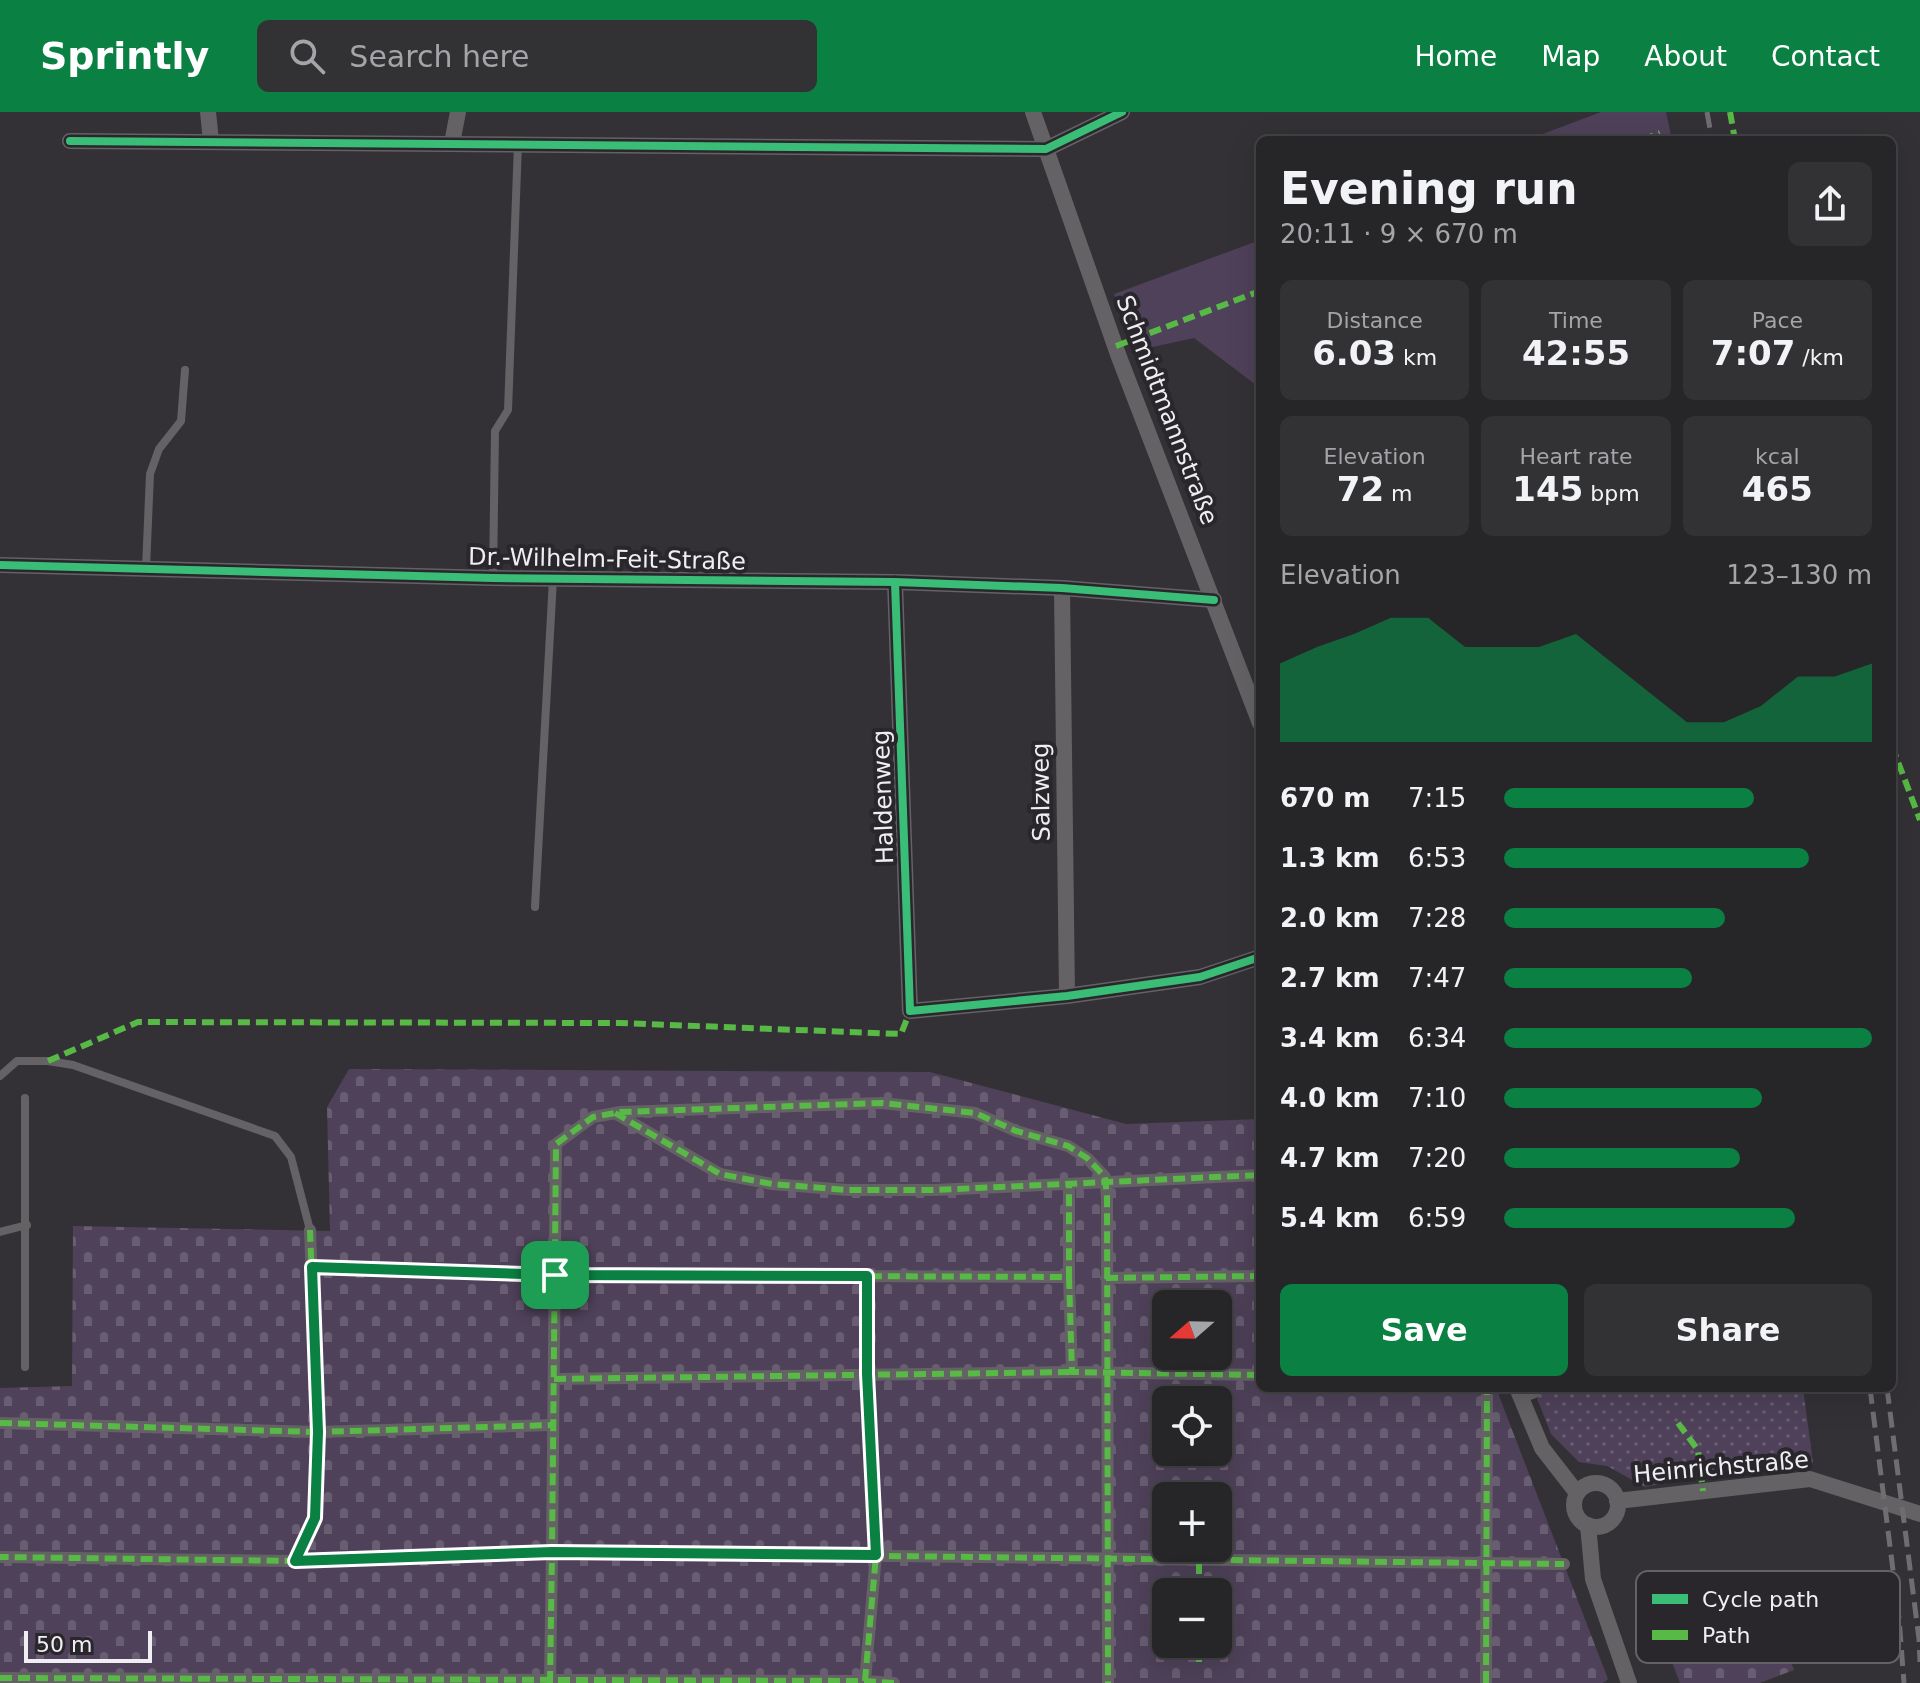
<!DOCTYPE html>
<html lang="en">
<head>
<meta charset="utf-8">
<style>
  :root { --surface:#262528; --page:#323134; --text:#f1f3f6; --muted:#a4a5a8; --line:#424245; --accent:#0b8043 }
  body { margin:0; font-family:"DejaVu Sans",sans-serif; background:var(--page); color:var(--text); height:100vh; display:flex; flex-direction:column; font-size:30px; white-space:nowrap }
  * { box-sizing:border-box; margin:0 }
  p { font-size:26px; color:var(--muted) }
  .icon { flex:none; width:44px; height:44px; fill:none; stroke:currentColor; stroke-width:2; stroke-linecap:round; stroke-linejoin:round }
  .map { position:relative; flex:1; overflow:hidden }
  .sheet { position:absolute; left:1256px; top:24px; width:640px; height:1256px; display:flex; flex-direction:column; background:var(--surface); border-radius:12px; box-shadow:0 8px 32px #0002,0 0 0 2px var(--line) }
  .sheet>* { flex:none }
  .needle { width:52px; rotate:250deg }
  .buttons { position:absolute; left:1152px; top:1178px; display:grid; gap:16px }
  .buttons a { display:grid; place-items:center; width:80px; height:80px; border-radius:12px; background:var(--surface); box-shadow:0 8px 32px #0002,0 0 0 2px var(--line); font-size:40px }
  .scale { position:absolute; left:24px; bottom:20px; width:128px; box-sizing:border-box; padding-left:8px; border:4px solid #f0eef2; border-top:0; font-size:22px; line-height:28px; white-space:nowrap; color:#f0eef2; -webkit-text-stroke:6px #29262c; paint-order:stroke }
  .pin { position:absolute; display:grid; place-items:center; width:68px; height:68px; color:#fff; margin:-34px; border-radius:16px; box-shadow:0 4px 12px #0006 }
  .round { display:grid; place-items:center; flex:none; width:84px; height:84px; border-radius:12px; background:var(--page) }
  .headline { display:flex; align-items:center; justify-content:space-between; height:136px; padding:0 24px }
  h1 { font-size:44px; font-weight:700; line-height:60px }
  .figures { display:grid; grid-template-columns:repeat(3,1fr); gap:12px; height:136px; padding:8px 24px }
  .figures div { display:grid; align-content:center; border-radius:12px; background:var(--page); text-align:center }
  .figures b { font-size:34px; font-weight:700 }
  .figures small { font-size:22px; font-weight:400 }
  .figures p { font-size:22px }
  .chart { height:224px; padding:16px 24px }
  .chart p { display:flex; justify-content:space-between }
  .chart svg { width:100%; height:144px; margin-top:8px; fill:var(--accent); opacity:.7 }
  .cta { display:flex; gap:16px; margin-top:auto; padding:16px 24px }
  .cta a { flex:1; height:92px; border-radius:12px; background:var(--accent); color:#fff; font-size:32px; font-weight:700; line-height:92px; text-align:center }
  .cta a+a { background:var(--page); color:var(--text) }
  ul { padding:0 24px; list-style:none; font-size:26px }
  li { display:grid; grid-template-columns:128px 96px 1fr; align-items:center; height:60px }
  li i { height:20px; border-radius:10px; background:var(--accent) }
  header { display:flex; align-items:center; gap:48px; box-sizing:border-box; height:112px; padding:0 40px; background:var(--accent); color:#fff }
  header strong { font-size:38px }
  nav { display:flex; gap:44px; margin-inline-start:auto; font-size:28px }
  .search { width:560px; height:72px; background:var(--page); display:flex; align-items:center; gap:20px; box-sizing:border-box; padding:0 28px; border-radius:12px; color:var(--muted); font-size:30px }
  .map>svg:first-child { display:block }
  .grass { fill:url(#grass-dots) }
  .cemetery { fill:url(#cemetery-stones); fill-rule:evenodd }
  .garden { fill:#4e4159 }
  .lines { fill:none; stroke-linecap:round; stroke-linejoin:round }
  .service { stroke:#646265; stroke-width:8 }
  .pedestrian { stroke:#646265; stroke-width:12 }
  .minor { stroke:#646265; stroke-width:16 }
  .rail { stroke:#6f6d70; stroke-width:5; stroke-dasharray:16 8; stroke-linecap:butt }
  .quiet { stroke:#58b947; stroke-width:6; stroke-dasharray:12 6; stroke-linecap:butt }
  .cycleway-casing { stroke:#29262c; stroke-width:13 }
  .cycleway { stroke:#3abd76; stroke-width:8 }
  .route-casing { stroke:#fff; stroke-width:16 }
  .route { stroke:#0b8043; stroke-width:10 }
  .labels { text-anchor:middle; stroke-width:8; stroke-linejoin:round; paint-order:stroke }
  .street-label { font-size:24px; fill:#f0eef2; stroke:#29262c }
  .key { fill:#29262c; stroke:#656267; stroke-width:2 }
  .key-label { font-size:22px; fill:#f0eef2 }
</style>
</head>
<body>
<header>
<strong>Sprintly</strong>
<div class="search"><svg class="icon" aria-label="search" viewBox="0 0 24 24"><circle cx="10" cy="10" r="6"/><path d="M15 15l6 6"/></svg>Search here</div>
<nav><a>Home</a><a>Map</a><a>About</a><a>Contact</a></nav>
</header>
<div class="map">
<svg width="1920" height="1571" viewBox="0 0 1920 1571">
  <defs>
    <pattern id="grass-dots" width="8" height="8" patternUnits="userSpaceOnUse" patternTransform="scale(2)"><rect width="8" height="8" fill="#4e4159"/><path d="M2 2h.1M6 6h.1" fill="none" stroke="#685d71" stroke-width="1.8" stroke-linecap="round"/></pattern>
    <pattern id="cemetery-stones" width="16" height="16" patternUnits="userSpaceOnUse" patternTransform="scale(2)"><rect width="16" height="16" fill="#4e4159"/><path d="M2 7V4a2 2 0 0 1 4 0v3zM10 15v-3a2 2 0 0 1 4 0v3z" fill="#685d71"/></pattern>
  </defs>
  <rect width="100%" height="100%" fill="#333135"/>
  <polygon class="grass" points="1533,1276 1803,1276 1813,1351 1768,1353 1645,1375 1607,1354 1579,1350 1551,1322"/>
  <g class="cemetery">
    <path d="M349,957L930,960L1126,1012L1260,1007V1276H1496L1608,1567L1603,1571H0V1276L72,1274L73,1114L330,1119L327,995ZM1166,1192H1218V1244H1166ZM1166,1288H1218V1340H1166ZM1166,1384H1218V1436H1166ZM1166,1480H1218V1532H1166Z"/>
    <polygon points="1762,1474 1794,1558 1760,1571 1680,1571 1658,1514"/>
  </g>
  <g class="garden">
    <polygon points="1601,0 1666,0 1672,28 1527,28"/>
    <polygon points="1260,128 1260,276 1194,226 1134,239 1114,182"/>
  </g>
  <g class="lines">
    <g class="service">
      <polyline points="146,456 150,362 159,337 181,309 185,258"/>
      <polyline points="493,466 495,319 508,298 518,32"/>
      <polyline points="535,795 553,467"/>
      <polyline points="0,964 17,949 48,949 73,953 275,1024 291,1045 310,1118"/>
      <polyline points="0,1120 27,1113"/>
      <polyline points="25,1255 25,986"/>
      <polyline points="1522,1287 1535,1282"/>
    </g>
    <g class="pedestrian">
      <polyline points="615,1001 720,1062 772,1072 848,1078 934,1078 1260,1063"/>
      <polyline points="310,1118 318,1320 553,1313"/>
      <polyline points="312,1155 555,1163 1069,1165 1069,1072"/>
      <polyline points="1069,1165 1072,1260 1260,1263"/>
      <polyline points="1106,1166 1260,1164"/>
      <polyline points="554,1267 1072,1260"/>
      <polyline points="0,1311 318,1320 315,1406 295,1449 0,1445"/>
      <polyline points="295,1449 552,1440 556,1032 593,1005 621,1000 882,991 975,1001 1016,1019 1068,1034 1087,1046 1105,1065 1107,1085 1108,1571"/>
      <polyline points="0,1566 865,1569 894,1571"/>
      <polyline points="865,1569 876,1443 867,1262 867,1164"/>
      <polyline points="550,1571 552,1440 1564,1452"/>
      <polyline points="1486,1571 1487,1276"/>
    </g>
    <g class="minor">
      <polyline points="208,0 211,29"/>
      <polyline points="1033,0 1119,245 1260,611"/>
      <polyline points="70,29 1046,37 1122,0"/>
      <polyline points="452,31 458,0"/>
      <polyline points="0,453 493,466 895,470 1062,476 1214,488"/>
      <polyline points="895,470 910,899 1067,884 1200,865 1260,845"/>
      <polyline points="1062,476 1067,884"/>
      <polyline points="1517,1276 1542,1336 1577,1381"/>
      <circle cx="1596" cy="1393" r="22"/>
      <polyline points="1617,1389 1810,1367 1920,1402"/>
      <polyline points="1588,1413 1593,1467 1629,1571"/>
    </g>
    <g class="rail">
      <polyline points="1707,0 1712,28"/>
      <polyline points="1870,1276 1899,1506 1904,1571"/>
      <polyline points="1887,1276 1919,1527 1920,1550"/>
    </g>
    <g class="quiet">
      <polyline points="1730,0 1735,28"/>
      <polyline points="1642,28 1660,21"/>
      <polyline points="1116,234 1260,179"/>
      <polyline points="1892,634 1920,708"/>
      <polyline points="48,949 138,910 620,911 901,922 910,899"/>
      <polyline points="615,1001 720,1062 772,1072 848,1078 934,1078 1260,1063"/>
      <polyline points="310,1118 318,1320 553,1313"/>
      <polyline points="312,1155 555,1163 1069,1165 1069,1072"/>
      <polyline points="1069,1165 1072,1260 1260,1263"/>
      <polyline points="1106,1166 1260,1164"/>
      <polyline points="554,1267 1072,1260"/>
      <polyline points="0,1311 318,1320 315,1406 295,1449 0,1445"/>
      <polyline points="1678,1311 1698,1338 1703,1379"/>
      <polyline points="295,1449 552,1440 556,1032 593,1005 621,1000 882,991 975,1001 1016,1019 1068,1034 1087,1046 1105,1065 1107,1085 1108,1571"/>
      <polyline points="1199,1480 1199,1448"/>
      <polyline points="1199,1550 1199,1532"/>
      <polyline points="0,1566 865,1569 894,1571"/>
      <polyline points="865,1569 876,1443 867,1262 867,1164"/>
      <polyline points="550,1571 552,1440 1564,1452"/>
      <polyline points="1486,1571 1487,1276"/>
    </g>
    <g class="cycleway-casing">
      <g id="cycleway">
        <polyline points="70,29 1046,37 1122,0"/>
        <polyline points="0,453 493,466 895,470 1062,476 1214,488"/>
        <polyline points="895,470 910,899 1067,884 1200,865 1260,845"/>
      </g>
    </g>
    <use href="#cycleway" class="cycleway"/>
  </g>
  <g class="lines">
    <g class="route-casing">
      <polygon id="route" points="312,1155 555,1163 867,1164 867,1262 876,1443 552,1440 295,1449 315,1406 318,1320"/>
    </g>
    <use href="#route" class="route"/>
  </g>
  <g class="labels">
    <g class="street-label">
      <text transform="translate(1167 298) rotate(69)" y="8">Schmidtmannstraße</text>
      <text transform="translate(607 447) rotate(1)" y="8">Dr.-Wilhelm-Feit-Straße</text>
      <text transform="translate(1041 680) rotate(-91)" y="8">Salzweg</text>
      <text transform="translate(883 685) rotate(-92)" y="8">Haldenweg</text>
      <text transform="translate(1721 1355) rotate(-5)" y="8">Heinrichstraße</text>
    </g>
  </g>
  <rect x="1636" y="1459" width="264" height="92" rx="12" class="key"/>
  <rect x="1652" y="1482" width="36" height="10" fill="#3abd76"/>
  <rect x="1652" y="1518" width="36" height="10" fill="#58b947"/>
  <g class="key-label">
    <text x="1702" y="1495">Cycle path</text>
    <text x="1702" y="1531">Path</text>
  </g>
</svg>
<div class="buttons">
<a><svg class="needle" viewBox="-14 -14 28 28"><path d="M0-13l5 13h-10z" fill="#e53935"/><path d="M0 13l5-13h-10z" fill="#a4a5a8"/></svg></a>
<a><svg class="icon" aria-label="locate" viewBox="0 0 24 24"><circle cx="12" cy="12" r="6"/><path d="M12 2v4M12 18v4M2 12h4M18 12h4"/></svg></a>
<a>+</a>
<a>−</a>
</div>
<div class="scale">50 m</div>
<div class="pin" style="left:555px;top:1163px;background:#1e9e55"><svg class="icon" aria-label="arrive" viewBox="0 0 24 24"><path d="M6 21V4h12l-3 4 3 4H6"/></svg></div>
<section class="sheet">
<div class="headline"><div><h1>Evening run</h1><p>20:11 · 9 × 670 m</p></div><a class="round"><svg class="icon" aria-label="share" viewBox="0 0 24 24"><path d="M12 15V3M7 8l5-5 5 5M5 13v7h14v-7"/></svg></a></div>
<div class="figures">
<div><p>Distance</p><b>6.03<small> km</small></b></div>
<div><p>Time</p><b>42:55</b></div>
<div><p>Pace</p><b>7:07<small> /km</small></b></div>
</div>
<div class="figures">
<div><p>Elevation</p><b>72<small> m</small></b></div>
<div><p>Heart rate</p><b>145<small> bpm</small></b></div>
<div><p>kcal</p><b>465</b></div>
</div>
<div class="chart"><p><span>Elevation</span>123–130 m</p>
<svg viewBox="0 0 160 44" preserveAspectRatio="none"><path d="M0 44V20L10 15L20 11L30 6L40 6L50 15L60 15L70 15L80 11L90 20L100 29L110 38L120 38L130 33L140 24L150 24L160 20V44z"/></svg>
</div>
<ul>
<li><b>670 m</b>7:15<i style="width:68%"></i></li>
<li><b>1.3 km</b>6:53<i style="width:83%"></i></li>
<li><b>2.0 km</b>7:28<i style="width:60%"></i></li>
<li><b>2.7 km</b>7:47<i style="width:51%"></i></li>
<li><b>3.4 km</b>6:34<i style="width:100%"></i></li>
<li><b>4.0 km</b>7:10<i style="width:70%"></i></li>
<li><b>4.7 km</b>7:20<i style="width:64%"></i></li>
<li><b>5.4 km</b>6:59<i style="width:79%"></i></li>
</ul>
<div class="cta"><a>Save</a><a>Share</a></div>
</section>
</div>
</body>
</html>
